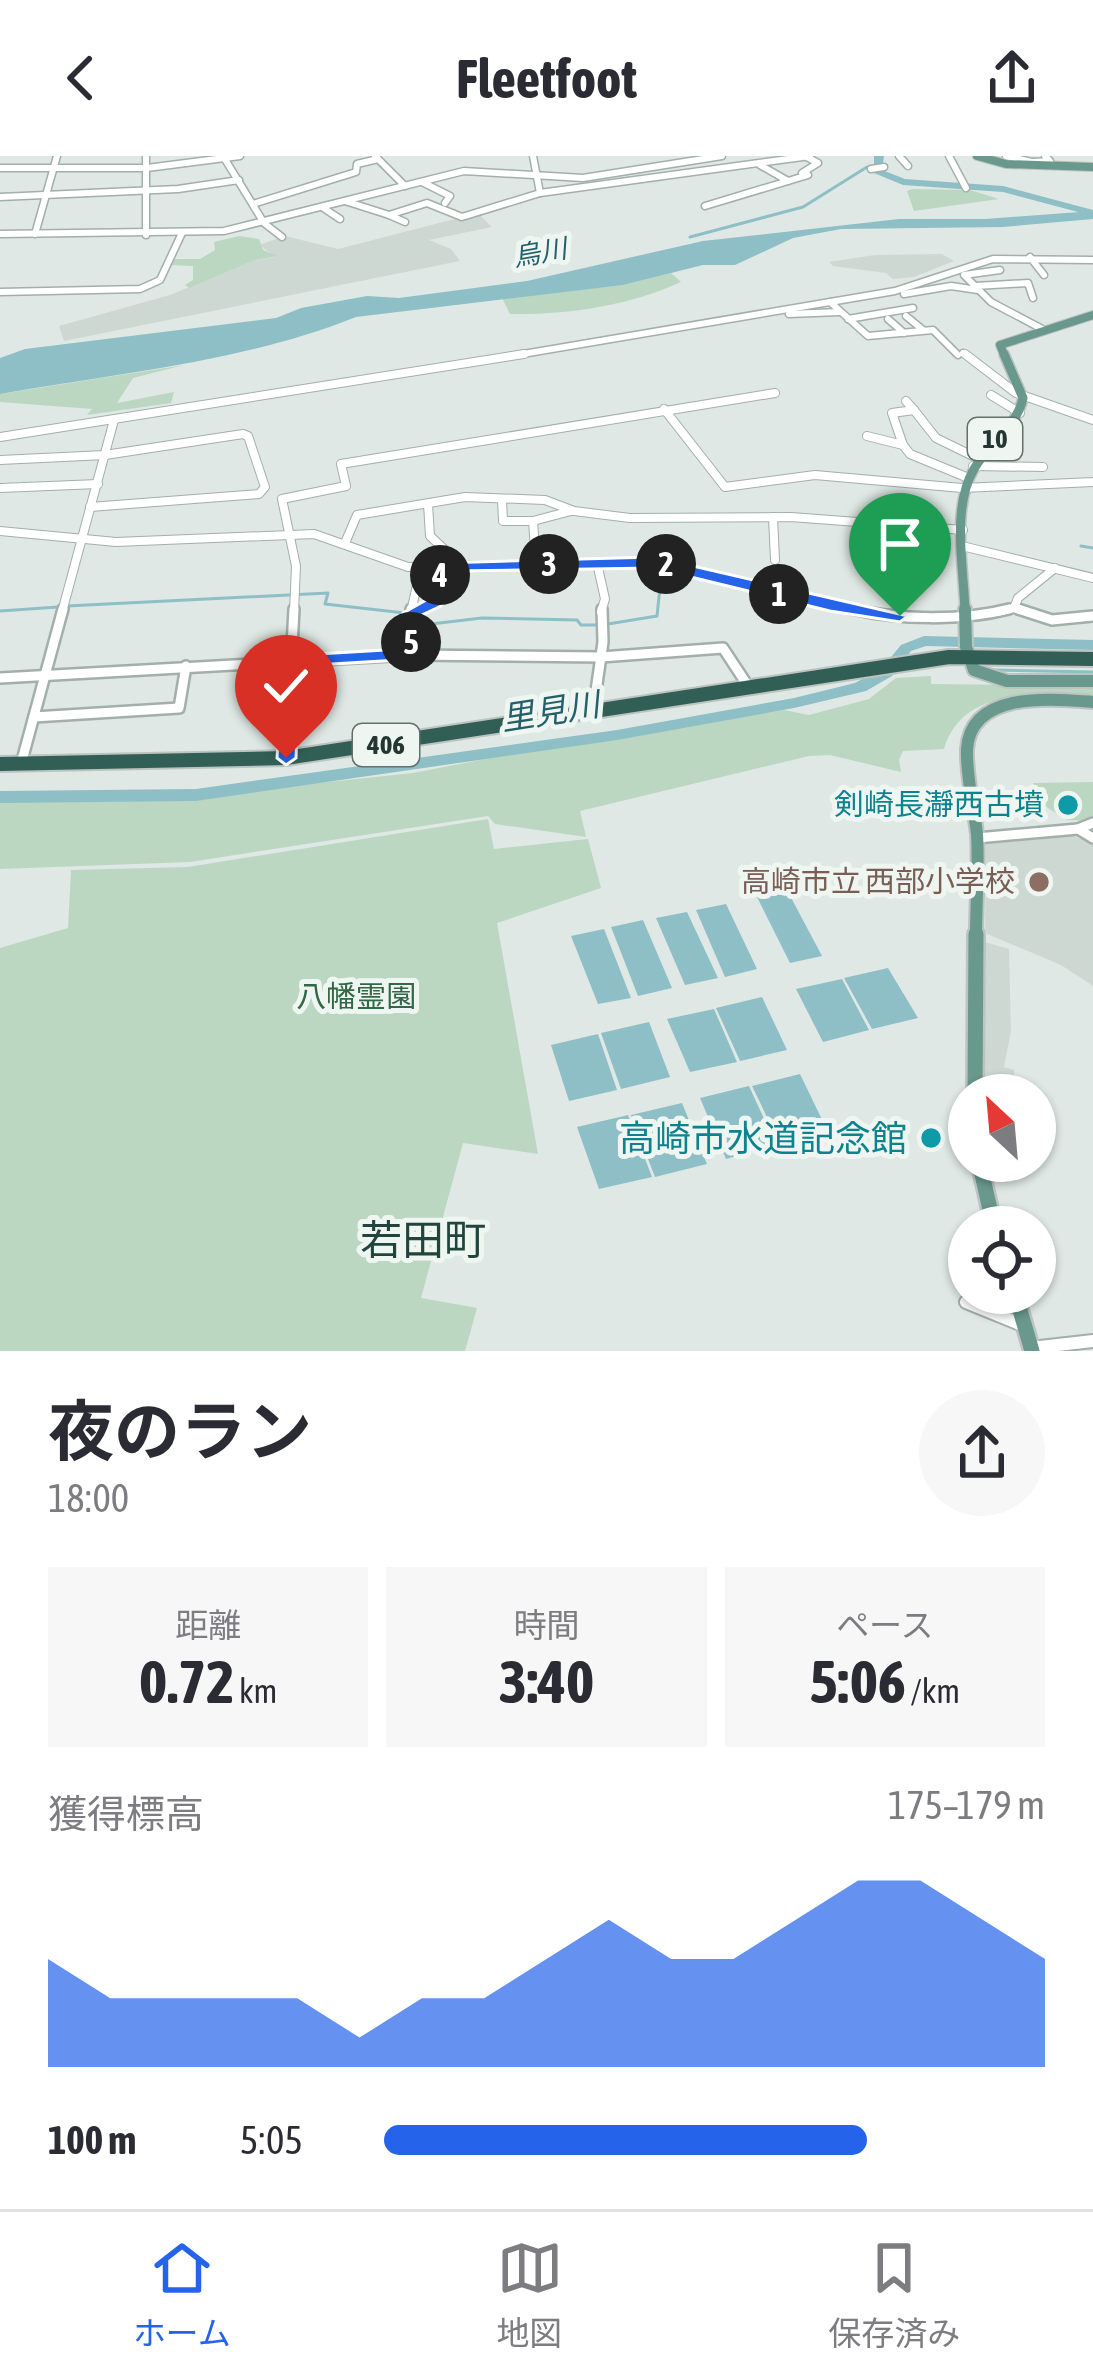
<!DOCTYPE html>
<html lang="ja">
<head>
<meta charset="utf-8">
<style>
  :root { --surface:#fff; --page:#f7f7f7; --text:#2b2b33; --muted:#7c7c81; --line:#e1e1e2; --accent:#2563eb }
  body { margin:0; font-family:"Asap Condensed","Noto Sans JP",sans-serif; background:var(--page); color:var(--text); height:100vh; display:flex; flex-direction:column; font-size:45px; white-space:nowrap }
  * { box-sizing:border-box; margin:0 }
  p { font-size:39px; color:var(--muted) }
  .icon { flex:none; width:66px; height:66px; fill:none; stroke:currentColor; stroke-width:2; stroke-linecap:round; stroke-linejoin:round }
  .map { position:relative; height:1195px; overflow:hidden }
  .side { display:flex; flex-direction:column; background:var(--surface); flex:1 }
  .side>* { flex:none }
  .needle { width:78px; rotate:334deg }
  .buttons { position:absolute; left:948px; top:918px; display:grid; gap:24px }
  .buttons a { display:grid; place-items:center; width:108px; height:108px; border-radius:50%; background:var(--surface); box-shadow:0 3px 9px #0004; font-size:60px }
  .pin { position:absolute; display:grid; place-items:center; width:102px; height:102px; color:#fff; margin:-123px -51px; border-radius:50% 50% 50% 0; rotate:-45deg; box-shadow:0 0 12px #0007 }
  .pin .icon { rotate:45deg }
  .km { position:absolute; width:60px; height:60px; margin:-30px; border-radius:50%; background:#222; color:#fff; font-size:33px; line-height:60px; text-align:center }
  .round { display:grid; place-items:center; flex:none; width:126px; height:126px; border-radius:63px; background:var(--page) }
  .summary { display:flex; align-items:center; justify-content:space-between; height:204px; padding:0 48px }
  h1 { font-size:66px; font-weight:700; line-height:90px }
  .stats { display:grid; grid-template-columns:repeat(3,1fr); gap:18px; height:204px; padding:12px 48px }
  .stats div { display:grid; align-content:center; border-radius:0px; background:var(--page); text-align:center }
  .stats b { font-size:60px; font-weight:700 }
  .stats small { font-size:33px; font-weight:400 }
  .stats p { font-size:33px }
  .chart { height:336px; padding:24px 48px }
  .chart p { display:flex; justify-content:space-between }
  .chart svg { width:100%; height:216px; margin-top:12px; fill:var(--accent); opacity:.7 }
  ul { padding:0 48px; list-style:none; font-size:39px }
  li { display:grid; grid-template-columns:192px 144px 1fr; align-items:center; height:90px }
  li i { height:30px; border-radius:15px; background:var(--accent) }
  header { display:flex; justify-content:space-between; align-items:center; height:156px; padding:0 48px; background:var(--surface); font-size:54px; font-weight:700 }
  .menu { display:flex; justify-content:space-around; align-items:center; height:168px; border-top:3px solid var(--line); background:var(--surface); font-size:33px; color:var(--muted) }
  .menu a { display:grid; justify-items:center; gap:6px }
  .menu .active { color:var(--accent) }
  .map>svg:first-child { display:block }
  .built { fill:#ced8d3 }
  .green { fill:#bbd7c2 }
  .water { fill:#8ebfc7 }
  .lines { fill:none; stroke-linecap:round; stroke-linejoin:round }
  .stream { stroke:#8ebfc7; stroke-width:3 }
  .river { fill:#8ebfc7; fill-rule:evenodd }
  .minor-far3-casing { stroke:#a3afab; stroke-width:9 }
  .minor-far2-casing { stroke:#a3afab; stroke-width:10 }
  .minor-far1-casing { stroke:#a3afab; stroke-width:14 }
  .minor-casing { stroke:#a3afab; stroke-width:16 }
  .major-far3-casing { stroke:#bdc3c1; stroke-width:10 }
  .major-far2-casing { stroke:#bdc3c1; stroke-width:12 }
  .major-far1-casing { stroke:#bdc3c1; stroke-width:16 }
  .major-casing { stroke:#bdc3c1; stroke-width:20 }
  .highway-casing { stroke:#bdc3c1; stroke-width:18 }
  .minor-far3 { stroke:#fff; stroke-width:6 }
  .minor-far2 { stroke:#fff; stroke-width:8 }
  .minor-far1 { stroke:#fff; stroke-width:9 }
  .minor { stroke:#fff; stroke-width:12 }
  .major-far3 { stroke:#69988c; stroke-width:8 }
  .major-far2 { stroke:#69988c; stroke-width:9 }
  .major-far1 { stroke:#69988c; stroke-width:12 }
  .major { stroke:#69988c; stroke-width:15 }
  .highway { stroke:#325f55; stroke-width:14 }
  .route { fill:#2563eb; stroke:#fff; stroke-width:3 }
  .culture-dot { fill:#0f9aa8; stroke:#eff6f2; stroke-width:4.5 }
  .education-dot { fill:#8d6e63; stroke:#eff6f2; stroke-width:4.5 }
  .labels { text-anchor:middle; stroke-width:10; stroke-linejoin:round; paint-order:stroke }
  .far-water-label { font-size:27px; font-style:italic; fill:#25606a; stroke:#eff6f2 }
  .shield { fill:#eff6f2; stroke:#60706b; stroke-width:3 }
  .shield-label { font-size:27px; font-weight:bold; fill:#233631 }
  .culture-label { font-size:30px; fill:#0d838f; stroke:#eff6f2; text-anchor:end }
  .education-label { font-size:30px; fill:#785e54; stroke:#eff6f2; text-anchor:end }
  .park-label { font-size:30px; fill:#326846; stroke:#eff6f2 }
  .water-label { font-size:33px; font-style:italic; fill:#25606a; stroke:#eff6f2 }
  .near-culture-label { font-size:36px; fill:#0d838f; stroke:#eff6f2; text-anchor:end }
  .near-quarter-label { font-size:42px; fill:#21453c; stroke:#eff6f2 }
</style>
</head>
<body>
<header><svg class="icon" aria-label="back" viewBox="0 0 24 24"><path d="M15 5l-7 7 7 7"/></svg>Fleetfoot<svg class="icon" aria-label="share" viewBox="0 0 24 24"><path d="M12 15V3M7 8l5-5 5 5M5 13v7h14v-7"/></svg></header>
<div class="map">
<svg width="1093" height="1195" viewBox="0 0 1093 1195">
  <rect width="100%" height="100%" fill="#dfe8e4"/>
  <g class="built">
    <polygon points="478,57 492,71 429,84 451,93 460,105 64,185 59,170 170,139 255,104 276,101 259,89 285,80 338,93"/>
    <polygon points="942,98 954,105 914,121 893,123 886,117 833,110 829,106 875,99"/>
    <polygon points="1073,680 1093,688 1093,830 1061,809 985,777 986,688"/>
    <polygon points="981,785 1009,793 1011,875 1004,911 1014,914 1014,939 983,939"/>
  </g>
  <g class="green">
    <polygon points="912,33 970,34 999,43 914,55 907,35"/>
    <polygon points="239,80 259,83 263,94 278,100 255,104 189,132 185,129 193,124 193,110 169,109 173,103 200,103 215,94 214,86"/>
    <path d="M671,117L681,126C628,150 567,159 510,158L502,142L623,129Z"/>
    <polygon points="184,209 133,222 117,247 174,236 171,247 87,259 92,253 0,246 0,238"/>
    <path d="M931,520V528L1093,530V541C1037,540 963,529 944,593L903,595L899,604L901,616L830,599L809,600L580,655L586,681L495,668L488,660L190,706L0,713V646L147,645L413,617L655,570L784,554L809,559L869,543L896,522Z"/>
    <polygon points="1093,626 1093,665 1067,664 1037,645 1033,627"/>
    <polygon points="488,663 494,693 588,683 601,732 497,767 538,998 463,987 421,1142 477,1152 465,1195 0,1195 0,792 68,772 71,714 188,711"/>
  </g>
  <g class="water">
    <path d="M1093,55V63L1003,71L841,73L793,82L735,109H703L623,129L356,161C244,206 119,217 0,238V202L25,193L276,162L301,152L367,140L399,142L527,125L703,85L899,63H985Z"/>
    <polygon points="787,734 822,800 790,807 757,741"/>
    <polygon points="726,748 757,813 725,821 696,754"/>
    <polygon points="687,756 718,822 685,829 656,762"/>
    <polygon points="643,764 672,832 638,840 611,771"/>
    <polygon points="604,773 631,842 598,848 571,780"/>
    <polygon points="888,812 918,862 872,873 844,822"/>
    <polygon points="842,823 869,874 823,886 796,833"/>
    <polygon points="762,841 787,894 740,905 716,852"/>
    <polygon points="714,853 737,906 690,916 667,863"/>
    <polygon points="649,866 670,921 621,933 601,877"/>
    <polygon points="598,878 617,934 569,945 551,889"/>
    <polygon points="800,918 828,976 780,988 752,930"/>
    <polygon points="749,930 776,989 726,1003 700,942"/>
    <polygon points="682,947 707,1008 655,1021 631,959"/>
    <polygon points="628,959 652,1021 599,1033 577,971"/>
  </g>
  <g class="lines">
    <g class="stream">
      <polyline points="690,81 803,51 867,11"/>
      <polyline points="1081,390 1093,392"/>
      <polyline points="727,427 851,457"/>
      <polyline points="67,450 328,437 325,448 405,457 405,467"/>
      <polyline points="0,455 58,451"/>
      <polyline points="608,468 657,460 662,412"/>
      <polyline points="414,470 482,462 577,464 581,469 598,469"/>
      <polyline points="994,514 1093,516"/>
    </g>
    <g class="river">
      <polygon points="874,0 884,0 882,14 905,23 1003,30 1093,54 1093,60 1003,36 903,29 874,17"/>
      <polygon points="924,480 1093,484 1093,494 926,490 911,495 892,520 866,535 794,552 617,584 196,645 0,647 0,635 196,633 617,574 794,542 855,527 882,512 901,489"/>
    </g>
    <g class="minor-far3-casing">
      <g id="minor-far3">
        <polyline points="146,0 146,79"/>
        <polyline points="223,0 264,67 282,81"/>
        <polyline points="375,0 405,30"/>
        <polyline points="899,0 908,10"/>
        <polyline points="949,0 966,32"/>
        <polyline points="1006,0 1036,7"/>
        <polyline points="1033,6 1050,5 1045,0"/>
        <polyline points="0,12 147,12 240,0"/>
        <polyline points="871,13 884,11"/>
        <polyline points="788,25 808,19 802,17 818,7 807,1"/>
        <polyline points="422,26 450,40 445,47"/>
        <polyline points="540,37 810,0"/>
        <polyline points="0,41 178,33 239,24"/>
        <polyline points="345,45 389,59"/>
        <polyline points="253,48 356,16 357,8 378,3"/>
        <polyline points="705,50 788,25 760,9"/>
        <polyline points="322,51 340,63"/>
        <polyline points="405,66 389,59 427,47 462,61 540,37 533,0"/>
        <polyline points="0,78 224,75 464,15 583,22 722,0"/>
        <polyline points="35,78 57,0"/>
        <polyline points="1030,101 1044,119"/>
        <polyline points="1000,114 964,119 991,146 1044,174"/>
        <polyline points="975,130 1028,127 1033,142"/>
        <polyline points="0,136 140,133 160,124 182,77"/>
        <polyline points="904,138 951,130 978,134"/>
        <polyline points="830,146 868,180 933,174 958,199"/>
        <polyline points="789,158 840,156"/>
        <polyline points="906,160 923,174"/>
        <polyline points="848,163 913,152"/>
        <polyline points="888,163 904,177"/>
        <polyline points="963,197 969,201"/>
        <polyline points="505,201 895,135 993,103 1093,104"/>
      </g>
    </g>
    <g class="minor-far2-casing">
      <g id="minor-far2">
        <polyline points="965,198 1016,237 1093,264"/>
        <polyline points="991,239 1020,257"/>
        <polyline points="664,253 725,331 815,319 962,332 1093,326"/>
        <polyline points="914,254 936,282 977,302"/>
        <polyline points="867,280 903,289 892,257 914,254 906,245"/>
        <polyline points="0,281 524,198"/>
        <polyline points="903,289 910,298 966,321"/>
        <polyline points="0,304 105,299 243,278 248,280 265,331 259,338 90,351"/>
        <polyline points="973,310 1043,311"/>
        <polyline points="0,332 98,328"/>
        <polyline points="502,344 503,365 533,365 571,355"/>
        <polyline points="773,361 775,404"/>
        <polyline points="533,365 536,408"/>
        <polyline points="0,375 116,386 314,378 408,411 654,406 864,456"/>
        <polyline points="345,387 357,359 465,341 545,344 574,355 630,362 791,361 963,374"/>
        <polyline points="962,390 1093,422"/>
        <polyline points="597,407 605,443 601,456"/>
        <polyline points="1014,452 1018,442 1055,412"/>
        <polyline points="62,456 114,264"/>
        <polyline points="294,456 296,410 282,343 346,330 341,308 775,237"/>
        <polyline points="411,456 421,411"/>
        <polyline points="414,456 435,447 437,423 447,410 445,394 430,380 428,348"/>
        <polyline points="997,456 1014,452 1027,456"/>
      </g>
    </g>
    <g class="minor-far1-casing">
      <g id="minor-far1">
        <path d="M852,453C898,464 963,465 1009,453"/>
        <polyline points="1018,453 1052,464 1093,460"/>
        <polyline points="412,457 421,453"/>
        <polyline points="410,499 411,453"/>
        <polyline points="0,522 410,499 601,501 723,492 748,530"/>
        <polyline points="593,556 603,486 602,453"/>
        <polyline points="34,561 179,552 186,510"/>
        <polyline points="286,602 294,453"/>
        <polyline points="21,608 63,453"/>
        <polyline points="1078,673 1093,667"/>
        <polyline points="977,682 1078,673 1093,682"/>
      </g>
    </g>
    <g class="minor-casing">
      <g id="minor">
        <polyline points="966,1146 1025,1170"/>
        <polyline points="1031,1192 1093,1185"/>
      </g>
    </g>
    <g class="major-far3-casing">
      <g id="major-far3">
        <polyline points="977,0 1006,8 1093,11"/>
        <polyline points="1005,201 1000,189 1093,159"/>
      </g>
    </g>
    <g class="major-far2-casing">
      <path id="major-far2" d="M965,456C964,413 951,352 974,313C988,288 1017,271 1023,242L1004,198"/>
    </g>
    <g class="major-far1-casing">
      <g id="major-far1">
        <polyline points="965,453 966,491 974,514 1007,525 1093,525"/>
        <path d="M976,781C976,747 979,712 977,678C974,651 966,621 967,593C971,534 1053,543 1093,546"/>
      </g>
    </g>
    <g class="major-casing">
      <g id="major">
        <polyline points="975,939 976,778"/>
        <polyline points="979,1005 994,1071"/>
        <polyline points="1015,1137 1032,1195"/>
      </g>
    </g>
    <g class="highway-casing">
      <polyline id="highway" points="0,608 286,602 949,501 1093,503"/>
    </g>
    <use href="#minor-far3" class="minor-far3"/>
    <use href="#minor-far2" class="minor-far2"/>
    <use href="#minor-far1" class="minor-far1"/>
    <use href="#minor" class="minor"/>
    <use href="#major-far3" class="major-far3"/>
    <use href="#major-far2" class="major-far2"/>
    <use href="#major-far1" class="major-far1"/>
    <use href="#major" class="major"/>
    <use href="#highway" class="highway"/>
  </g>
  <polygon class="route" points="654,401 908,460 900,466 830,455 654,412 451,415 441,450 420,460 416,503 299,510 296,602 286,609 277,602 284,500 401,493 403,457 426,444 429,423 440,407"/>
  <g class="culture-dot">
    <circle cx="1068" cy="649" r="12"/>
    <circle cx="931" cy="982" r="12"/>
  </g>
  <circle class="education-dot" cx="1039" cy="726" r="12"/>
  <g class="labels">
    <g class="far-water-label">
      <text transform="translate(540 97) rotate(-10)" y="9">烏川</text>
    </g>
    <g class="shield">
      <rect x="968" y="262" width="54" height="42" rx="9"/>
      <rect x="353" y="568" width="66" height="42" rx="9"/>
    </g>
    <g class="shield-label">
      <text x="995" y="292">10</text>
      <text x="386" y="598">406</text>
    </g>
    <g class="culture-label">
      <text x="1044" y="659">剣崎長瀞西古墳</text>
    </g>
    <g class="education-label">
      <text x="1015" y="736">高崎市立 西部小学校</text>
    </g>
    <g class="park-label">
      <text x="356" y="851">八幡霊園</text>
    </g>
    <g class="water-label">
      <text transform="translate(550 555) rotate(-9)" y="12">里見川</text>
    </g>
    <g class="near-culture-label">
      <text x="907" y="995">高崎市水道記念館</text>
    </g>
    <g class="near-quarter-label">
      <text x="423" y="1099">若田町</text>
    </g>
  </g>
</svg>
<div class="buttons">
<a><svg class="needle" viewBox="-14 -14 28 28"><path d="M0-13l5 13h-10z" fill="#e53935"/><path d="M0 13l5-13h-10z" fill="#7c7c81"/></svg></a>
<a><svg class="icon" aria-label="locate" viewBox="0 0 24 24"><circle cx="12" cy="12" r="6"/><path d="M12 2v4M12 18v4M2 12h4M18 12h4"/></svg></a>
</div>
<div class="pin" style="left:900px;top:460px;background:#1e9e55"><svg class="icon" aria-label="arrive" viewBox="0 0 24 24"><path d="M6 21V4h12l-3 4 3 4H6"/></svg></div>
<div class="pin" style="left:286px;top:602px;background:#d93025"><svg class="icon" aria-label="check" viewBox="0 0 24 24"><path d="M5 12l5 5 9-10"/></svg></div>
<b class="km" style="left:779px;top:438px">1</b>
<b class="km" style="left:666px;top:408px">2</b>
<b class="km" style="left:549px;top:408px">3</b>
<b class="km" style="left:440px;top:419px">4</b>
<b class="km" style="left:411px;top:486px">5</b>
</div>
<section class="side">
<div class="summary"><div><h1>夜のラン</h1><p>18:00</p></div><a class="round"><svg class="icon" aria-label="share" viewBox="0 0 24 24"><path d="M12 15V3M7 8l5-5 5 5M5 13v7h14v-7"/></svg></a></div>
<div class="stats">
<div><p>距離</p><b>0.72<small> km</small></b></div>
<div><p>時間</p><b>3:40</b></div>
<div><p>ペース</p><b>5:06<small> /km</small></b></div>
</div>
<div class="chart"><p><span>獲得標高</span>175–179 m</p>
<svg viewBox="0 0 160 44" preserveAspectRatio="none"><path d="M0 44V22L10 30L20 30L30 30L40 30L50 38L60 30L70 30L80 22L90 14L100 22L110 22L120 14L130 6L140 6L150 14L160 22V44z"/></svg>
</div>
<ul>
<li><b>100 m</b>5:05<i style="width:73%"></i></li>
</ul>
</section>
<nav class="menu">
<a class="active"><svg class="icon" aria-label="home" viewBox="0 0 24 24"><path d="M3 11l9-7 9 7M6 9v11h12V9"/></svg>ホーム</a>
<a><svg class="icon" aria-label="map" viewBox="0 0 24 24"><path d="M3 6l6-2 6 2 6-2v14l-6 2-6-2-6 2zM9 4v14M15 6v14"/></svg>地図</a>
<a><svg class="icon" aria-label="saved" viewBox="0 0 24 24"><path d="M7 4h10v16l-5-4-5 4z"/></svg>保存済み</a>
</nav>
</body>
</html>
